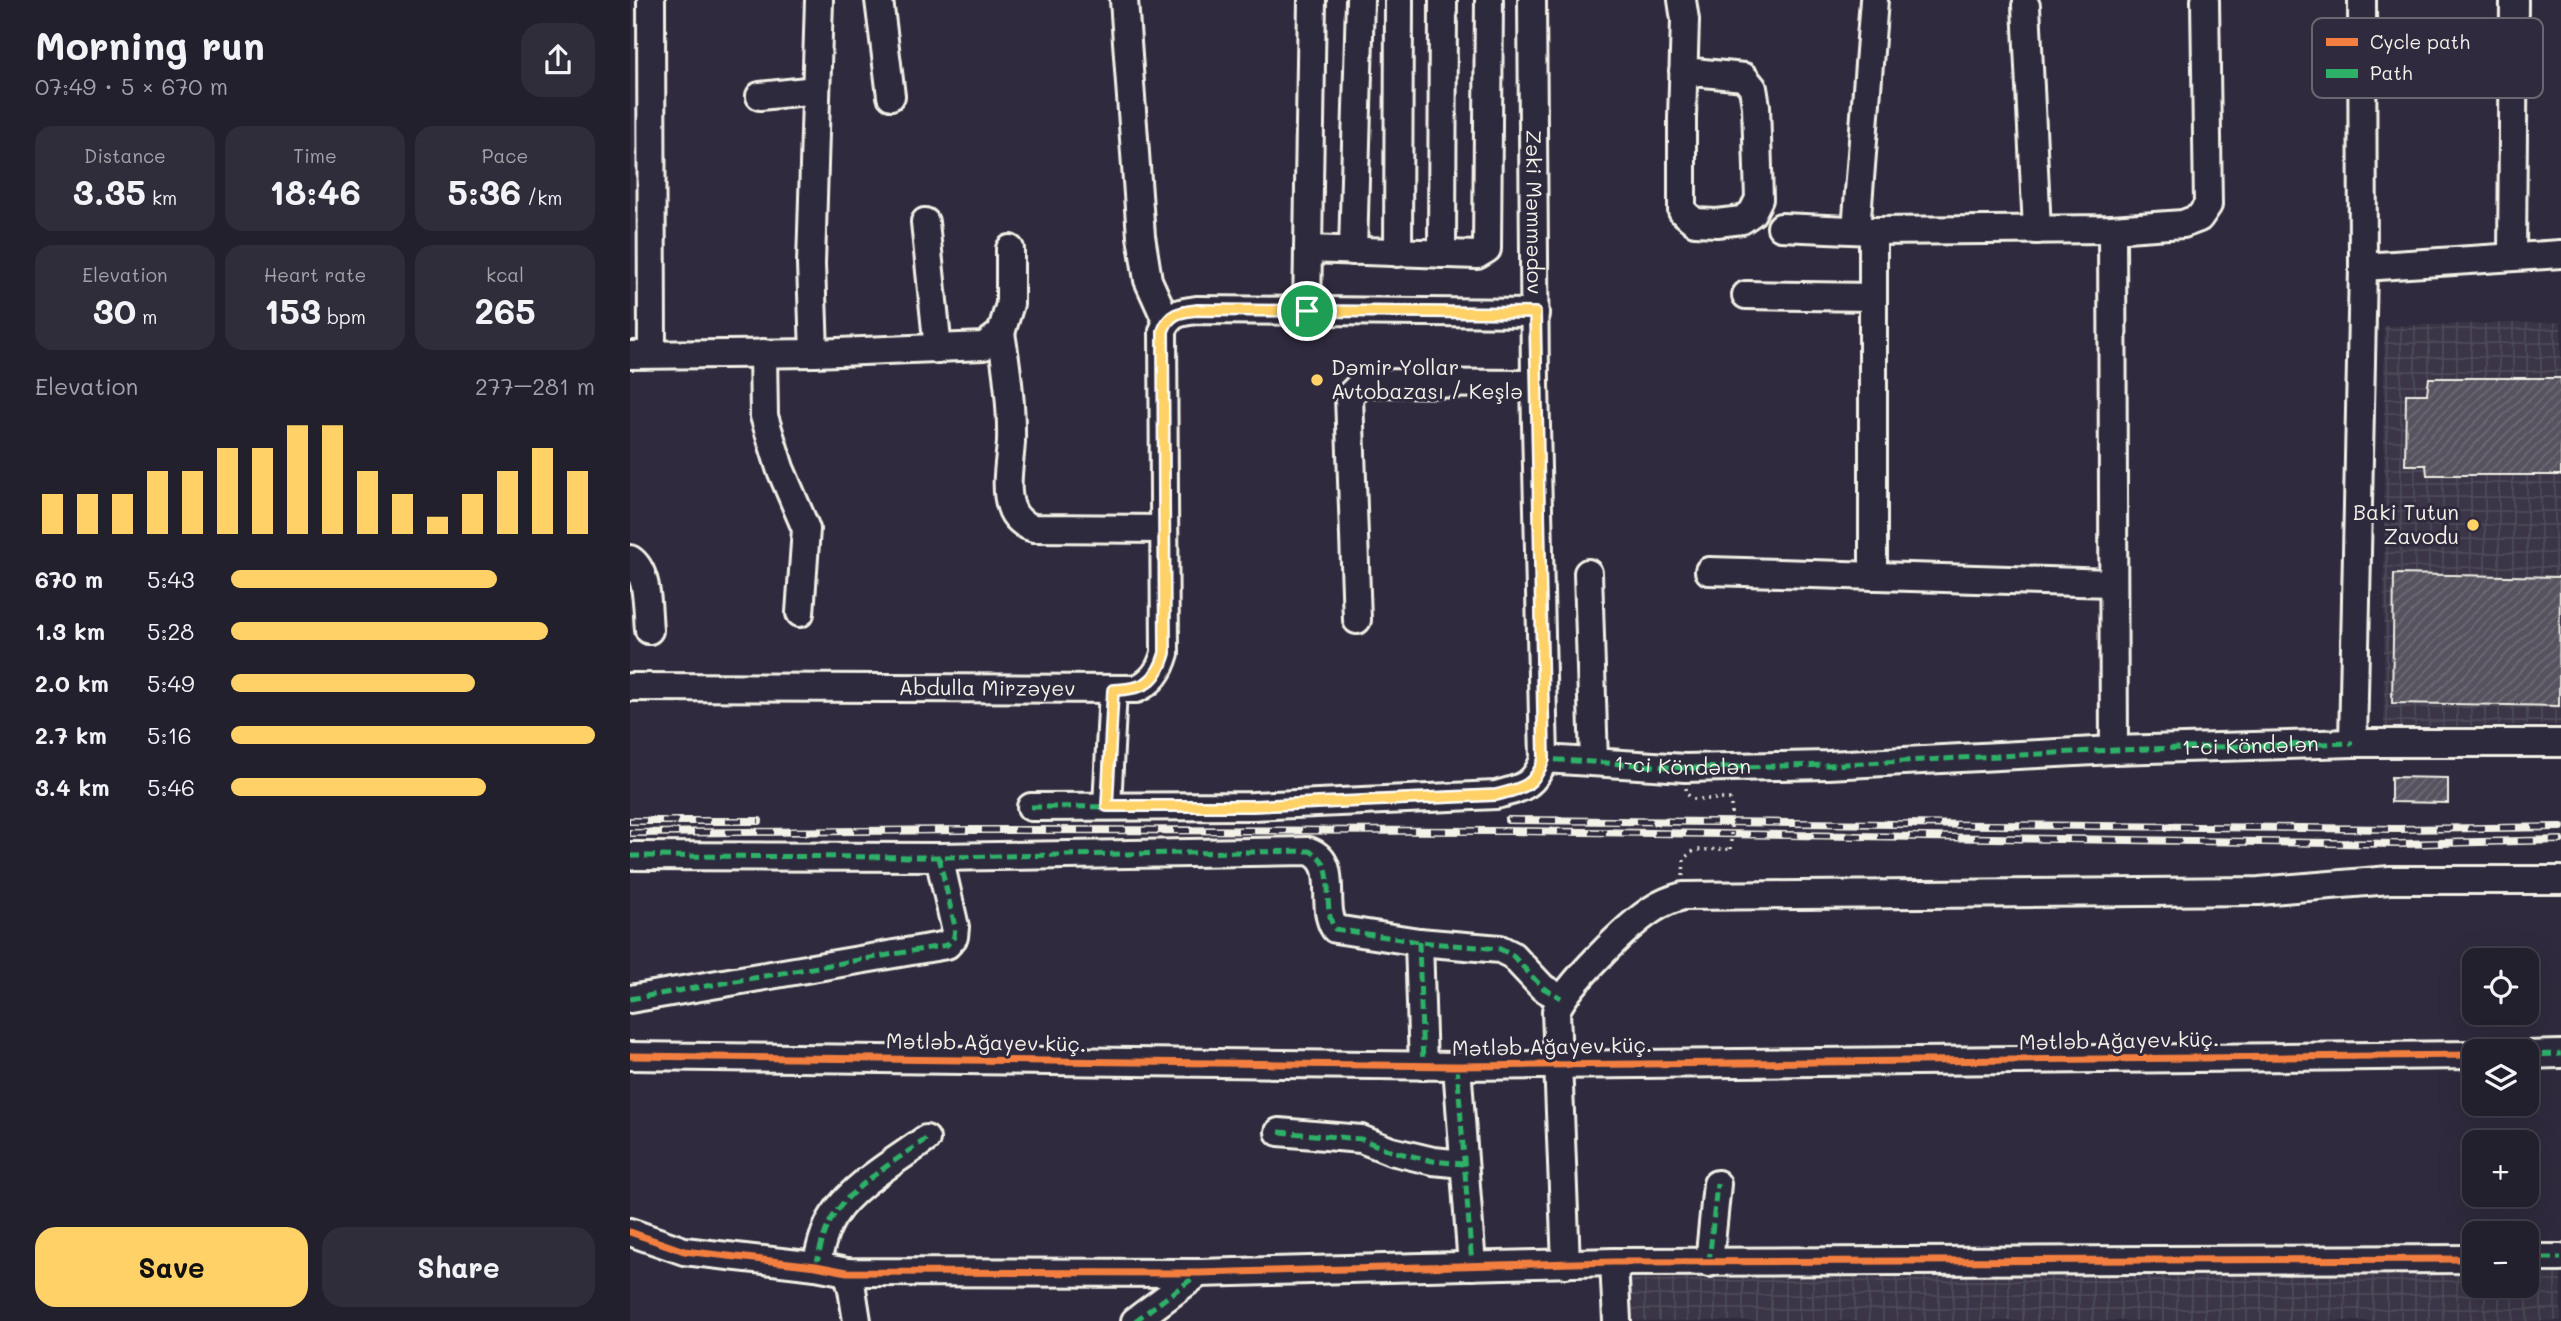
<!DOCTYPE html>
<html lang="en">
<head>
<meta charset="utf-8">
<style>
  :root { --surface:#23202e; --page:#2f2d3a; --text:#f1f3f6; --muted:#a3a3aa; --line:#403e4a; --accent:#ffd166 }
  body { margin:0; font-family:Mali,sans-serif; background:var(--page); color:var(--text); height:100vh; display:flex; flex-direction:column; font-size:26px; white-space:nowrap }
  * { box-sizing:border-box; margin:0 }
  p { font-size:23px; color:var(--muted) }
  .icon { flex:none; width:38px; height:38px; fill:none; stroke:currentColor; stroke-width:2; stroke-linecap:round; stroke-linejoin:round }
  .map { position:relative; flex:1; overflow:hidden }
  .details { display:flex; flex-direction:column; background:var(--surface); width:630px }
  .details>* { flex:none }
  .fabs { position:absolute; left:1832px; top:948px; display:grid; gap:14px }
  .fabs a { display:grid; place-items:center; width:77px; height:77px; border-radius:14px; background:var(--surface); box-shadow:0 7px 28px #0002,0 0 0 2px var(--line); font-size:35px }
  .pin { position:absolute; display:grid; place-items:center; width:60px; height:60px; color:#fff; margin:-30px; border:4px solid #fff; border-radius:50%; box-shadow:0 2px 7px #0007 }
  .round { display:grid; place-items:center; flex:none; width:74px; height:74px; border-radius:21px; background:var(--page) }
  .summary { display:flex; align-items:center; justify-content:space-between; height:119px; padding:0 35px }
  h1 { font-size:38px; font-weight:700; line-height:52px }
  .stats { display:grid; grid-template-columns:repeat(3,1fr); gap:10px; height:119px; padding:7px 35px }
  .stats div { display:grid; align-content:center; border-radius:18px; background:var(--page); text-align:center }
  .stats b { font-size:35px; font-weight:700 }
  .stats small { font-size:19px; font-weight:400 }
  .stats p { font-size:19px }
  .chart { height:196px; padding:14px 35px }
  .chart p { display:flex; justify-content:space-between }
  .chart svg { width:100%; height:126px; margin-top:7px; stroke:var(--accent); stroke-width:6 }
  .action { display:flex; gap:14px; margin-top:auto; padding:14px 35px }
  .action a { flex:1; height:80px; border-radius:21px; background:var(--accent); color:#111; font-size:28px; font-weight:700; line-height:80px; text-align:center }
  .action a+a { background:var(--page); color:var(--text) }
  ul { padding:0 35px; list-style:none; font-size:23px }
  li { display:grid; grid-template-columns:112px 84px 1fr; align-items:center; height:52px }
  li i { height:18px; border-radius:9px; background:var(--accent) }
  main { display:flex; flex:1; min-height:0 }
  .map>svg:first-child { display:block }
  .industrial { fill:url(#industrial-grid) }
  .building { fill:url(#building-hatch); stroke:#f4f1e8; stroke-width:2 }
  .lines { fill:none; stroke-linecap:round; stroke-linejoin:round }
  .minor-casing { stroke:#f4f1e8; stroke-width:32 }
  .path { stroke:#f4f1e8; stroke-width:3.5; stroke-dasharray:2 5; stroke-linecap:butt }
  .minor { stroke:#2f2a3d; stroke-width:26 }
  .rail-casing { stroke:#f4f1e8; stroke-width:8 }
  .rail { stroke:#2f2a3d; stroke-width:5; stroke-dasharray:16; stroke-linecap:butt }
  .path-bridge { stroke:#f4f1e8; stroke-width:3.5; stroke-dasharray:2 5; stroke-linecap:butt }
  .quiet { stroke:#2db169; stroke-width:5; stroke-dasharray:10 5; stroke-linecap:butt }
  .cycleway-casing { stroke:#2f2a3d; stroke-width:11 }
  .cycleway { stroke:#f27e40; stroke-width:7 }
  .route-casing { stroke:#fff; stroke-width:14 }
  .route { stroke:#ffd166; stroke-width:9 }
  .poi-dot { fill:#ffd166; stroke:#2f2a3d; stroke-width:2.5 }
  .labels { text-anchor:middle; stroke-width:6; stroke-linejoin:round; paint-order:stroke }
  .street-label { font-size:21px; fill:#f4f1e8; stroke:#2f2a3d }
  .poi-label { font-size:21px; fill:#f4f1e8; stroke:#2f2a3d; text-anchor:start }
  .key { fill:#2f2a3d; stroke:#6a6670; stroke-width:2 }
  .key-label { font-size:19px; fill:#f4f1e8 }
</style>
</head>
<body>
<main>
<section class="details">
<div class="summary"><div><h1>Morning run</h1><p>07:49 · 5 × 670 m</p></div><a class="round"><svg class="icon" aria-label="share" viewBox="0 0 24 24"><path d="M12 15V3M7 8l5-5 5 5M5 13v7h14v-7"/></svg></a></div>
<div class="stats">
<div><p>Distance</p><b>3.35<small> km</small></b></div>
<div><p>Time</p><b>18:46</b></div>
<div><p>Pace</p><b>5:36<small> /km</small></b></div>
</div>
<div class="stats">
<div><p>Elevation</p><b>30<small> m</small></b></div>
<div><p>Heart rate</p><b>153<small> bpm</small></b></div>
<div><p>kcal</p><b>265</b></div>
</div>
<div class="chart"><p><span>Elevation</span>277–281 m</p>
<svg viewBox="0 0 160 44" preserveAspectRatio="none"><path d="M5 44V30M15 44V30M25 44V30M35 44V22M45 44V22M55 44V14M65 44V14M75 44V6M85 44V6M95 44V22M105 44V30M115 44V38M125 44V30M135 44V22M145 44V14M155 44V22"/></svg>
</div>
<ul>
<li><b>670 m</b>5:43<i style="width:73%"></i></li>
<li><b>1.3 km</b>5:28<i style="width:87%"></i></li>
<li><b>2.0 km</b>5:49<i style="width:67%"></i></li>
<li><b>2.7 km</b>5:16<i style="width:100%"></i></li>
<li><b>3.4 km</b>5:46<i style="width:70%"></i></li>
</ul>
<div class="action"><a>Save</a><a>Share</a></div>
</section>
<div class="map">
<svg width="1931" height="1321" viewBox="0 0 1931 1321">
  <defs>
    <pattern id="industrial-grid" width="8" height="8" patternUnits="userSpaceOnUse" patternTransform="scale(1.75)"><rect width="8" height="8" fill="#3b3647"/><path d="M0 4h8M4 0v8" fill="none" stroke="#4e4a59"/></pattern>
    <pattern id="building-hatch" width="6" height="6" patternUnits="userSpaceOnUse" patternTransform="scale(1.75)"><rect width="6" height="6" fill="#56525f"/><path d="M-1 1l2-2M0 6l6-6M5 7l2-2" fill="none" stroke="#6f6b76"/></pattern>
  </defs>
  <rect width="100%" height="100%" fill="#2f2a3d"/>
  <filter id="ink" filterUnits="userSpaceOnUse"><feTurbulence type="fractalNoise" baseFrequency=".0143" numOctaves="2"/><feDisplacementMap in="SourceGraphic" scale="14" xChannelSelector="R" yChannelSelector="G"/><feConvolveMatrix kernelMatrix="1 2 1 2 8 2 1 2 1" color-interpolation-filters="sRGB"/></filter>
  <g filter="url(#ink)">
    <g class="industrial">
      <polygon points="1931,322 1931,725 1754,727 1754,326"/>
      <polygon points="1897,1267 1931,1267 1931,1321 1001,1321 999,1274 1844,1268 1844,1286 1897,1286"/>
    </g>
    <g class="building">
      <polygon points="1799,378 1931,378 1931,475 1797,475 1796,465 1775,465 1776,394 1797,394"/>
      <polygon points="1764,574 1930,577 1929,706 1762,703"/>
      <polygon points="1761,777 1818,778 1818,803 1761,802"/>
    </g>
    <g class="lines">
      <g class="minor-casing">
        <g id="minor">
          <polyline points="21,0 22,353"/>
          <polyline points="249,0 261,96"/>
          <polyline points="494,0 511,236 518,280 536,320"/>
          <path id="s1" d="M902,0L905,384L914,759"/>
          <polyline points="1052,0 1055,20 1052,118 1052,211 1065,222 1087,223 1112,220 1122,213 1129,199 1126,106 1123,88 1114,77 1053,71"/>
          <polyline points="1396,6 1407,230"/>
          <polyline points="130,96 186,90"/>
          <polyline points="295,222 308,350"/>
          <polyline points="1151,227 1243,231 1482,229 1553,224 1569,218 1578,205 1575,0"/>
          <polyline points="1482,229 1484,750"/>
          <polyline points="1226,230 1244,0"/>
          <polyline points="678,249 847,255 857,249 859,0"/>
          <polyline points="723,251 730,0"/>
          <polyline points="768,253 769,0"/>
          <polyline points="812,254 813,0"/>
          <polyline points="1882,257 1884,0"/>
          <polyline points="1733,267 1931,254"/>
          <polyline points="1116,295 1243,297"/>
          <polyline points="677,311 682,0"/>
          <path d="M371,333C377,369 382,405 381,442C380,462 374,487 381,507C384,517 394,526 404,528L534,529"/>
          <polyline points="133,353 134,416 150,468 176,529 170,613"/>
          <polyline points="184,353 181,264 189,0"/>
          <polyline points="0,355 184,353 354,346 371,333 380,304 380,249"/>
          <path d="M0,559C19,571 17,610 19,630"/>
          <polyline points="1079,571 1482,583"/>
          <polyline points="958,573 964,762"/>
          <polyline points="1243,576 1243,231"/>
          <polyline points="727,620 719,396 732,383 905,384"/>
          <path id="s2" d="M0,687L506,689C522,682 530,671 535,653L533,331C539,313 550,312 567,310L905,313"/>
          <polyline points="1723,743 1733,267 1732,0"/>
          <polyline points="477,806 483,690"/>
          <path d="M401,807L623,806L866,795C893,788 904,786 914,759L1055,768L1198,765L1484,750L1723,743H1931"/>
          <path d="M0,856L309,857L679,851C711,863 689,904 705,929L789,942L870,949L882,955L913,988L931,998"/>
          <polyline points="789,942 793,1066"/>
          <polyline points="0,999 317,945 324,937 325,927 309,857"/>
          <polyline points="1897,1055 1931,1054"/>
          <polyline points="0,1056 827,1066 1844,1055"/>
          <polyline points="827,1066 842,1266"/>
          <polyline points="649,1132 731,1139 761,1151 803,1161 833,1164"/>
          <polyline points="0,1232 54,1251 186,1266 217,1272 569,1273 984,1262 1844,1259"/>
          <polyline points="1897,1258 1931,1258"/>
          <polyline points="984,1262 987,1321"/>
          <polyline points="1079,1263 1087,1184"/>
          <path d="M936,1264L926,1011C937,985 998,925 1023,909C1032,903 1042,899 1053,896L1629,891L1760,880H1931"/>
          <path d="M186,1266C190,1249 194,1230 204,1215C223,1185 267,1160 296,1139"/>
          <polyline points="217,1272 222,1289 227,1321"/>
          <polyline points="505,1321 569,1273"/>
        </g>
      </g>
      <g class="path">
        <polyline points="1056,788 1057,794 1063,799 1101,799"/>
        <polyline points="1053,876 1054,858 1065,850 1101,849"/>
      </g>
      <use href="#minor" class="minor"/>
      <g class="rail-casing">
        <g id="rail">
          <polyline points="878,820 1767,829 1931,827"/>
          <polyline points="0,821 129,821"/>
          <polyline points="0,833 331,830 878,831 1770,844 1931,840"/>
        </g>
      </g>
      <use href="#rail" class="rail"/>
      <polyline class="path-bridge" points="1101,849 1101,799"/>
      <g class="quiet">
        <polyline points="905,313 914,759"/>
        <polyline points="477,806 483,690"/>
        <path id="s3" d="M401,807L623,806L866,795C893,788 904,786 914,759L1055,768L1198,765L1484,750L1723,743"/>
        <path d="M0,856L309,857L679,851C711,863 689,904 705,929L789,942L870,949L882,955L913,988L931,998"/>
        <polyline points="789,942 793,1066"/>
        <polyline points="0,999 317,945 324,937 325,927 309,857"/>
        <polyline points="1897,1055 1931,1054"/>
        <polyline points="827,1066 842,1266"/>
        <polyline points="649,1132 731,1139 761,1151 803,1161 833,1164"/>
        <polyline points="1897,1258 1931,1258"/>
        <polyline points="1079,1263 1087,1184"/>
        <path d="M186,1266C190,1249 194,1230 204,1215C223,1185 267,1160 296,1139"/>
        <polyline points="505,1321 567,1275"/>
      </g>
      <g class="cycleway-casing">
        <g id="cycleway">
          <polyline points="0,1056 827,1066 1844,1055"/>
          <polyline points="0,1232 54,1251 186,1266 217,1272 569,1273 984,1262 1844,1259"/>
        </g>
      </g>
      <use href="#cycleway" class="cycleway"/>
    </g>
  </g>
  <g class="lines" filter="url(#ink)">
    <g class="route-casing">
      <path id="route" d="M567,310L905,313L914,759C904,787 893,788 866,795L623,806H477L483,690C513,689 526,684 535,653L533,331C539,313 550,312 567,310Z"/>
    </g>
    <use href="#route" class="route"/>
  </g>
  <g class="poi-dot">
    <circle cx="687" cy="380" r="7"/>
    <circle cx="1843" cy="525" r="7"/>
  </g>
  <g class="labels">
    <g class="street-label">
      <text dy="7" stroke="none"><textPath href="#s1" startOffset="212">Zəki Məmmədov</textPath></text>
      <text dy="7" stroke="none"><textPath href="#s2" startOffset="357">Abdulla Mirzəyev</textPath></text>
      <text dy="7" stroke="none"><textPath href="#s3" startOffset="1236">1-ci Köndələn</textPath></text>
      <text dy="7" stroke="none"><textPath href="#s3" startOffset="668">1-ci Köndələn</textPath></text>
      <text transform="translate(1489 1041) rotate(-1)" y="7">Mətləb Ağayev küç.</text>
      <text transform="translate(356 1043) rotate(1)" y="7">Mətləb Ağayev küç.</text>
      <text transform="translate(922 1047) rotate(-1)" y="7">Mətləb Ağayev küç.</text>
    </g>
    <g class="poi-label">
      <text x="701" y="375">Dəmir Yollar<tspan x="701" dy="24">Avtobazası / Keşlə</tspan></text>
      <text x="1829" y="520" text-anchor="end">Baki Tutun<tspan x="1829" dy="24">Zavodu</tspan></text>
    </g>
  </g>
  <rect x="1682" y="18" width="231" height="80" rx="10" class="key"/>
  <rect x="1696" y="38" width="32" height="8" fill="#f27e40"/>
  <rect x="1696" y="69" width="32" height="9" fill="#2db169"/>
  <g class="key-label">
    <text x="1740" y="49">Cycle path</text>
    <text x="1740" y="80">Path</text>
  </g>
</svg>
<div class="fabs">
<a><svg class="icon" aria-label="locate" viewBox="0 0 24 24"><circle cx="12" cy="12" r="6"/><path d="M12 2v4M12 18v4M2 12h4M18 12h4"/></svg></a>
<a><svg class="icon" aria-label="layers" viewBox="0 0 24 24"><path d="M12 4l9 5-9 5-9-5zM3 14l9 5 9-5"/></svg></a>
<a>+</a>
<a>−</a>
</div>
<div class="pin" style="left:677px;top:311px;background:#1e9e55"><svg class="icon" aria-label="arrive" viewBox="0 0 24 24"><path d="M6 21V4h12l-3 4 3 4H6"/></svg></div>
</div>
</main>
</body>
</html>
